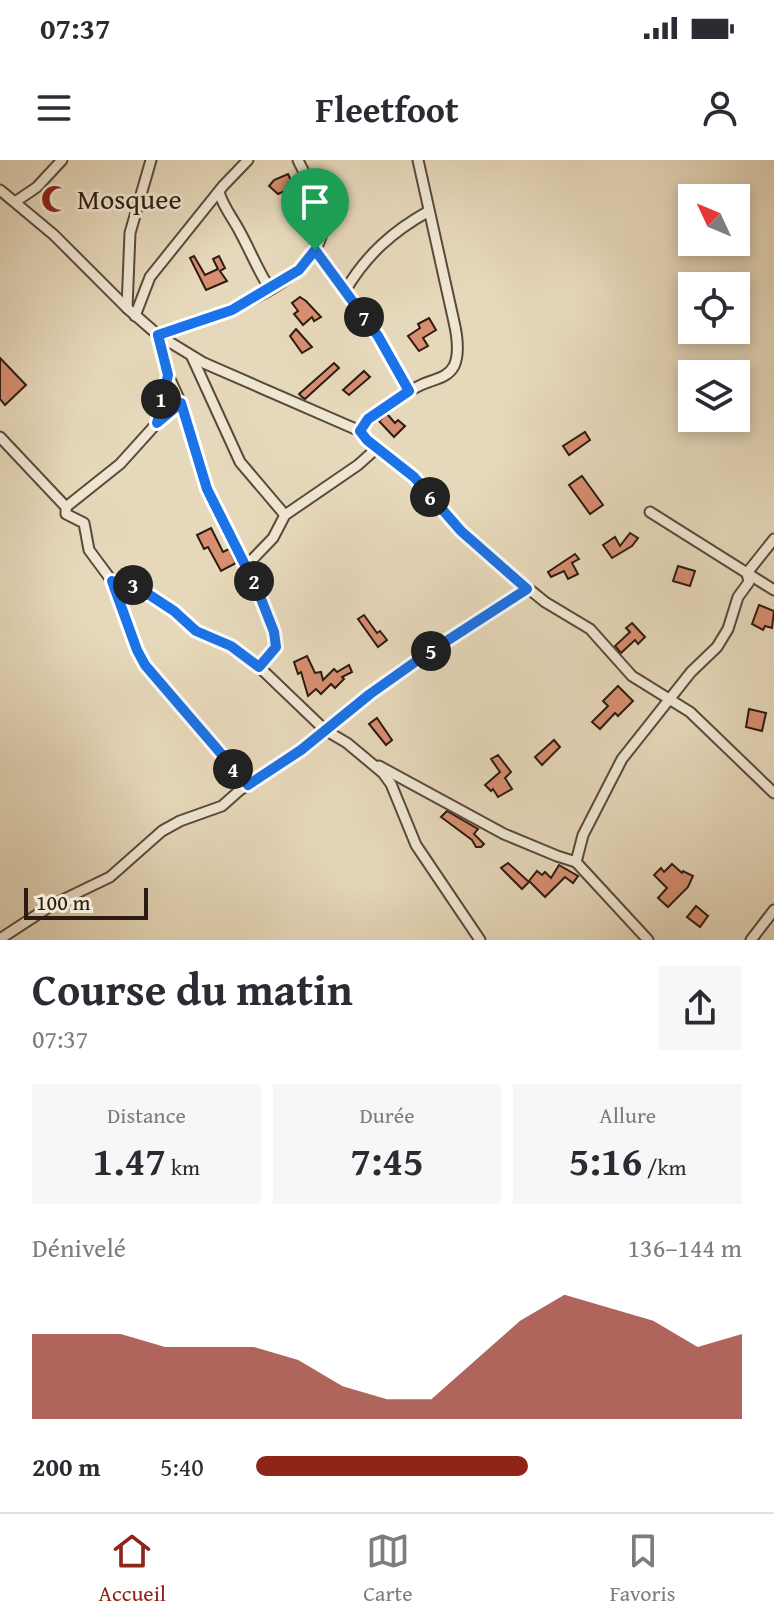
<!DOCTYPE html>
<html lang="fr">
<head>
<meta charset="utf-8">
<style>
  :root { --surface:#fff; --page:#f7f7f7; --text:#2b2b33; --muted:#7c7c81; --line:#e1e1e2; --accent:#8f2418 }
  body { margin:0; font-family:"Gentium Book Plus",serif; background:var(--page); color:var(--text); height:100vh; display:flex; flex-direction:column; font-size:30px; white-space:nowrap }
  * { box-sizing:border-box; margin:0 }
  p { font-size:26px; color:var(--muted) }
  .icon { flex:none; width:44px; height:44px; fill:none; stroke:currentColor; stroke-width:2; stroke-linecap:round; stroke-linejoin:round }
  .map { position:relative; height:780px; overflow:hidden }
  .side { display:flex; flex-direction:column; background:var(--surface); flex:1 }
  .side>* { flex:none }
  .needle { width:52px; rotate:314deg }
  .buttons { position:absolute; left:678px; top:24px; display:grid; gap:16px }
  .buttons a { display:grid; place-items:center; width:72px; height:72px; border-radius:0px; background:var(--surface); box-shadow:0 4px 12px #0003; font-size:40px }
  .scale { position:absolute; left:24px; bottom:20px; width:124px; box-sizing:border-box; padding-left:8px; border:4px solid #2c1b11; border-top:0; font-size:22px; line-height:28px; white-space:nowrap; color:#2c1b11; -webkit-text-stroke:6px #efe6d2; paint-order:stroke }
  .pin { position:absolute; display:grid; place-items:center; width:68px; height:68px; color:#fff; margin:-82px -34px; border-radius:50% 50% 50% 0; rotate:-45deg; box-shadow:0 0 8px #0007 }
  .pin .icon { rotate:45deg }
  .km { position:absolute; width:40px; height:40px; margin:-20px; border-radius:50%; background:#222; color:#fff; font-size:22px; line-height:40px; text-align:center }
  .round { display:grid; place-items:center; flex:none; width:84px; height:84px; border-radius:0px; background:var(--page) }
  .head { display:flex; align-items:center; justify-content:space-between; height:136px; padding:0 32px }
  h1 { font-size:44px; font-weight:700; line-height:60px }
  .stats { display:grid; grid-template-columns:repeat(3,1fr); gap:12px; height:136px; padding:8px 32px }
  .stats div { display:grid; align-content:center; border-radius:0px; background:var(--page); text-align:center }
  .stats b { font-size:40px; font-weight:700 }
  .stats small { font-size:22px; font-weight:400 }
  .stats p { font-size:22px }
  .chart { height:224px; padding:16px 32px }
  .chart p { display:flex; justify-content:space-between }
  .chart svg { width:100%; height:144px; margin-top:8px; fill:var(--accent); opacity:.7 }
  ul { padding:0 32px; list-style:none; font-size:26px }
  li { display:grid; grid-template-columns:128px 96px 1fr; align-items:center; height:60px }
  li i { height:20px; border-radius:10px; background:var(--accent) }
  .status { display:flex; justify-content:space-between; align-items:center; height:56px; padding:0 40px; background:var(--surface); direction:ltr }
  .status svg { height:22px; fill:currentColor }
  header { display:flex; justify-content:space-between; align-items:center; height:104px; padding:0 32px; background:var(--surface); font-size:36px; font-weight:700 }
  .tabs { display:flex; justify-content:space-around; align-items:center; height:112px; border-top:2px solid var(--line); background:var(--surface); font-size:22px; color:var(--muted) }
  .tabs a { display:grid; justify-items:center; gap:4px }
  .tabs .current { color:var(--accent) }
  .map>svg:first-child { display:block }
  .building { fill:#d78e71; stroke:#2c1b11; stroke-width:2 }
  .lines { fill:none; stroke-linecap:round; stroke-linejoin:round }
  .minor-casing { stroke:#5a4a3b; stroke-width:13 }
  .minor { stroke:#efe6d2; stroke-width:9 }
  .route-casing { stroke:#fff; stroke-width:16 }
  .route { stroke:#1a73e8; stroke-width:10 }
  .labels { text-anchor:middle; stroke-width:6; stroke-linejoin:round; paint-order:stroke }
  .poi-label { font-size:28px; fill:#2c1b11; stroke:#efe6d2; text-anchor:start }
</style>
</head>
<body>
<div class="status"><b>07:37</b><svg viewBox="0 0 49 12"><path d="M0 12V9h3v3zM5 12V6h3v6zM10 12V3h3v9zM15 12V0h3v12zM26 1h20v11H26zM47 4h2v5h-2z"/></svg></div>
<header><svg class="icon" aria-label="menu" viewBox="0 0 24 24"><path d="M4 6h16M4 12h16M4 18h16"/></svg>Fleetfoot<svg class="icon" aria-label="person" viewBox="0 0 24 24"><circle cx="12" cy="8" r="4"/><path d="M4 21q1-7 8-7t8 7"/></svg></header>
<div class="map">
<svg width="774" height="780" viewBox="0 0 774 780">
  <rect width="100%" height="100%" fill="#e6d8ba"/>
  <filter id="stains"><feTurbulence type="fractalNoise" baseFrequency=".0025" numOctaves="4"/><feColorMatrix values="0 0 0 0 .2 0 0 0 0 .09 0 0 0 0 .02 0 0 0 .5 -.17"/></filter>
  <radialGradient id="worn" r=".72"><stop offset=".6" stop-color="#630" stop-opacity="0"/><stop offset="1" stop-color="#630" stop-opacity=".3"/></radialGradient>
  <g class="building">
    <polygon points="288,14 294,27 278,34 269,26 274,20"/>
    <polygon points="194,96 205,115 218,109 213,99 219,96 225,108 220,111 227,121 206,130 190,98"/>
    <polygon points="300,137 306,141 321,157 314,161 312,157 303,165 294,154 298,151 292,143"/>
    <polygon points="429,158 436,170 423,178 428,186 419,191 408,176 420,168 418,164"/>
    <polygon points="296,169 312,187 302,193 290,176"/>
    <polygon points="0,198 26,225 5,245 0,239"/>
    <polygon points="334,203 339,208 305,239 302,237 299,234"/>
    <polygon points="364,211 370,217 349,235 343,230"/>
    <polygon points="387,254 395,263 398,260 405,266 394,277 379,261"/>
    <polygon points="585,272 590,280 569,295 563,286"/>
    <polygon points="582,316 603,345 590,354 569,325"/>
    <polygon points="211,368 223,392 229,389 236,403 221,411 208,387 204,389 197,375"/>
    <polygon points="630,373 638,378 632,386 612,398 603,385 615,377 620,386"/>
    <polygon points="575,394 579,399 572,403 578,414 568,419 564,411 551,417 548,412"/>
    <polygon points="678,406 695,411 690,426 673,421"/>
    <polygon points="759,445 774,451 772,468 765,466 763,470 752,464"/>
    <polygon points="364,455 377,473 380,471 387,480 378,487 358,459"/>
    <polygon points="632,463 645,477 638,484 635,480 621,493 615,486 630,472 626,468"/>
    <polygon points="307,496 315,513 321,512 323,520 334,509 337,512 349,505 352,512 342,517 344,519 335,528 331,524 321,534 316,529 308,536 301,512 298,514 294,502"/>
    <polygon points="618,526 633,541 618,556 615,553 600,569 592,562 608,546 603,541"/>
    <polygon points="749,549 766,553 762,571 746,567"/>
    <polygon points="377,558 392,580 386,585 369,564"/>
    <polygon points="554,580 560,587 542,605 535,597"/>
    <polygon points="498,595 511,612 505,618 512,629 498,637 493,629 491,631 485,625 500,612 491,599"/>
    <polygon points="447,651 478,669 474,674 484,684 481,687 476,687 472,680 441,657"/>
    <polygon points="508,703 529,722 522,729 501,708"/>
    <polygon points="672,704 682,713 683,711 693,716 688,727 668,747 658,738 667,728 654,715 661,708 664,712"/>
    <polygon points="559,705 578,716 573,723 565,717 545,737 529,721 537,711 542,715 545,712 551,718"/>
    <polygon points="696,746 708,756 700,767 687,757"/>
  </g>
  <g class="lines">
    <g class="minor-casing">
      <g id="minor">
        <polyline points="0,30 54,75 127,148 158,175 204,203 360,271 367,280 414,317 461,371 492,399 545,442 590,469 632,516 690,552 774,633"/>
        <path d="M219,32C223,47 233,58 240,72C251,92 257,109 270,129"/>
        <polyline points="15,42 37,27 62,0"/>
        <polyline points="315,90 378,176 409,231"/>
        <path d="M345,131C366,95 393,71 429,51"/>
        <polyline points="127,148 130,73 151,0"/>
        <polyline points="135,156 150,117 223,26 248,0"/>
        <polyline points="158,175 168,215 181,243 207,329 258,431 274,472 276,487 259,507"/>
        <path d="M158,175C207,159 321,126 324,62C325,42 306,19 298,0"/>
        <polyline points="192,197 240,302 285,355"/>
        <polyline points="157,263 168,215"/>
        <path d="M360,271C373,252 400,235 421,225C433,219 447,219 454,206C460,193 457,175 454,162L418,0"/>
        <polyline points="0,277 66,347 66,354 84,363 89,390 112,421 137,490 145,505 248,625"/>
        <polyline points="66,347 120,304 157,263 181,243"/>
        <polyline points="650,352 774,430"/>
        <polyline points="246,406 273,378 285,355 358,305 377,288"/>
        <polyline points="112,421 139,428 174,451 196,471 231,486 253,501 325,570 347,583 383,613 391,624 416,685 480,780"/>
        <polyline points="379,606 504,674 557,696 576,702 648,780"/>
        <polyline points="576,702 583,675 622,599 691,512 717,487 728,469 738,437 749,422 747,413 774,379"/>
        <polyline points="0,779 52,745 110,717 162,671 180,661 222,646 240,630 301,590 370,534 425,495 527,429"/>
        <polyline points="751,780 774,750"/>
      </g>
    </g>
    <use href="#minor" class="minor"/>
  </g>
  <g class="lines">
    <g class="route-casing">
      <polygon id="route" points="315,90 378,176 409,231 368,259 360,271 367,280 414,317 461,371 527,429 425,495 370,534 301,590 248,625 145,505 137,490 112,421 139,428 174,451 196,471 231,486 259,507 276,487 274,472 258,431 207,329 181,243 157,263 168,215 158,175 232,150 299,110"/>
    </g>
    <use href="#route" class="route"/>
  </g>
  <defs>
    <g id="mosque-bare" transform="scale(2.16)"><path d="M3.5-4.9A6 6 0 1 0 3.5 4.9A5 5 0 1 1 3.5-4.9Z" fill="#8f2418" stroke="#efe6d2" stroke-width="2.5" paint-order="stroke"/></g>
  </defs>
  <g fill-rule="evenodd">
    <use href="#mosque-bare" x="55" y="39"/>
  </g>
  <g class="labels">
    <g class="poi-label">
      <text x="77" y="49">Mosquee</text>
    </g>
  </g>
  <rect width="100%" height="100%" filter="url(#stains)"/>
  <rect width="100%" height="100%" fill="url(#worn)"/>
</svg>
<div class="buttons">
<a><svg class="needle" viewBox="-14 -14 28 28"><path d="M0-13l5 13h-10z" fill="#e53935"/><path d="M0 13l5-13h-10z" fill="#7c7c81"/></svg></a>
<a><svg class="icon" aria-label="locate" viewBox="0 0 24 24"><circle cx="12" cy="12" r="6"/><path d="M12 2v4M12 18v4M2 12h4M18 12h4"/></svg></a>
<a><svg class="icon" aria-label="layers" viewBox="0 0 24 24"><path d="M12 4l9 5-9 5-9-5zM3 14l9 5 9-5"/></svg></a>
</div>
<div class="scale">100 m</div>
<div class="pin" style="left:315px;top:90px;background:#1e9e55"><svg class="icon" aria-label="arrive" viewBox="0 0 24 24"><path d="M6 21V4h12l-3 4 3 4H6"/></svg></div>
<b class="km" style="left:161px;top:239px">1</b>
<b class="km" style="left:254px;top:421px">2</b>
<b class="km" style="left:133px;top:425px">3</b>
<b class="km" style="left:233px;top:609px">4</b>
<b class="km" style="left:431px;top:491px">5</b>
<b class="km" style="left:430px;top:337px">6</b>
<b class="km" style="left:364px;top:157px">7</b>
</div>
<section class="side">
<div class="head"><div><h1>Course du matin</h1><p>07:37</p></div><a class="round"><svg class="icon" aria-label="share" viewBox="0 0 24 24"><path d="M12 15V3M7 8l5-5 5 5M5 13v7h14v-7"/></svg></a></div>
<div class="stats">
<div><p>Distance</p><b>1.47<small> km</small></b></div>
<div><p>Durée</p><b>7:45</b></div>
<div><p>Allure</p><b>5:16<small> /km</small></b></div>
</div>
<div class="chart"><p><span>Dénivelé</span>136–144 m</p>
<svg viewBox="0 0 160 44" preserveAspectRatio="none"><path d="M0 44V18L10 18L20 18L30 22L40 22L50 22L60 26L70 34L80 38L90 38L100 26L110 14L120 6L130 10L140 14L150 22L160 18V44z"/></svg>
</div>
<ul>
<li><b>200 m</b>5:40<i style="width:56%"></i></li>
</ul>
</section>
<nav class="tabs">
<a class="current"><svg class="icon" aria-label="home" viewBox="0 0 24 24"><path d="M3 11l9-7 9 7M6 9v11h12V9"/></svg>Accueil</a>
<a><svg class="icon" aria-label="map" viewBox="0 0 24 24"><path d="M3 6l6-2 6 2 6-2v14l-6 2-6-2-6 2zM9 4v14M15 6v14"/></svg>Carte</a>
<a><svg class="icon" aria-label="saved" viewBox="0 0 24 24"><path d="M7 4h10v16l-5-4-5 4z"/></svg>Favoris</a>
</nav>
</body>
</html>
